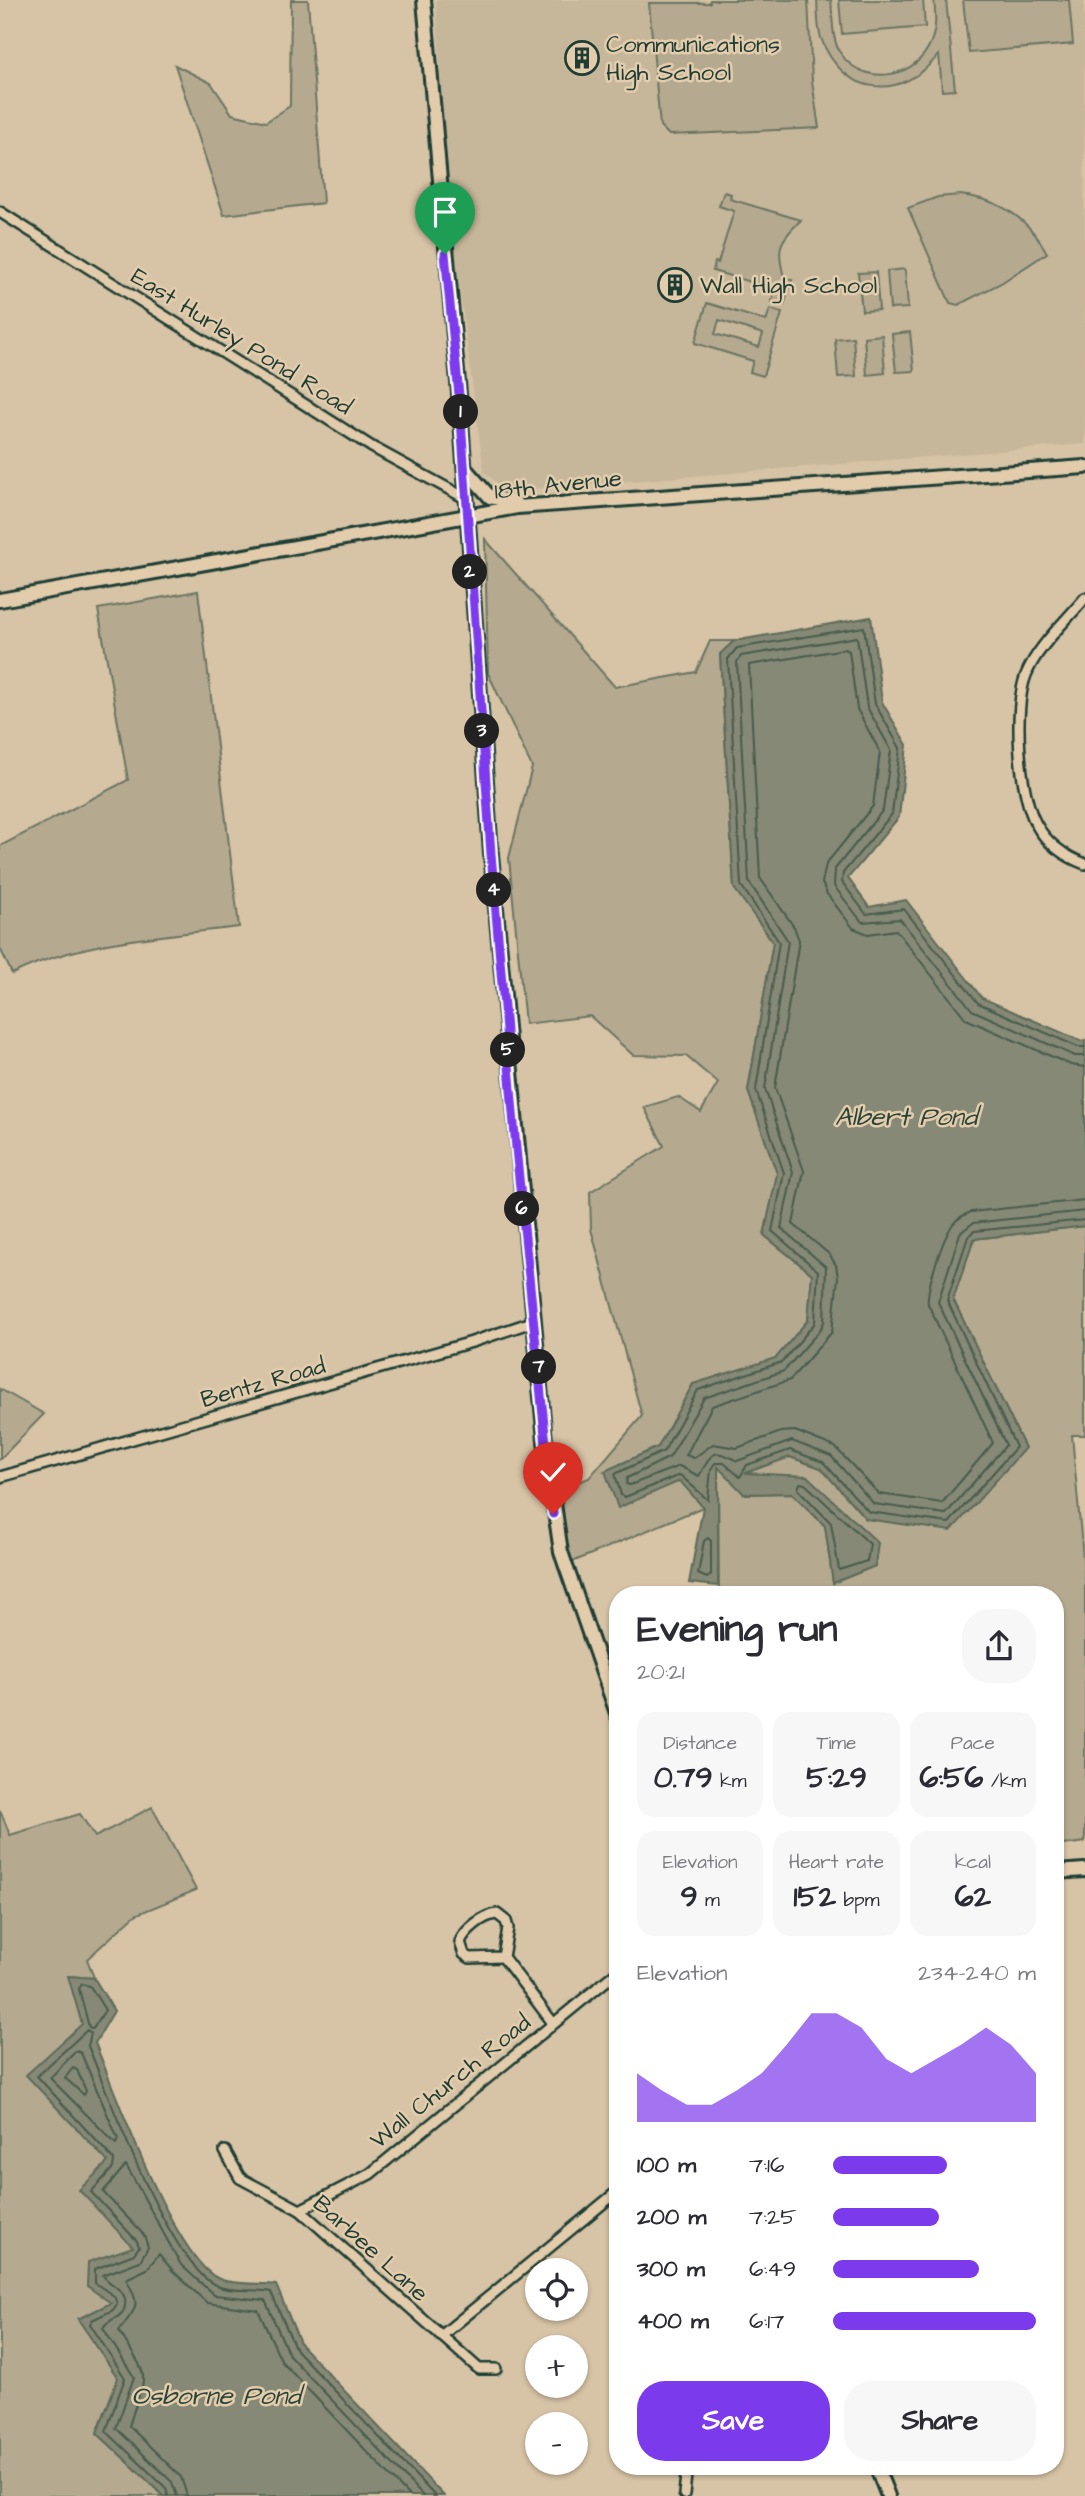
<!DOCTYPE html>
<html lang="en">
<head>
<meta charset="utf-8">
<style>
  :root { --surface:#fff; --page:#f7f7f7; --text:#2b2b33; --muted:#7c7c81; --accent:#7c3aed }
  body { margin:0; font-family:"Architects Daughter",sans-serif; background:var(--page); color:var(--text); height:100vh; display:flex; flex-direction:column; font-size:26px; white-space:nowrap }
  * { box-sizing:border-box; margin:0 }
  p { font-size:23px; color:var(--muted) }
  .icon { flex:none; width:38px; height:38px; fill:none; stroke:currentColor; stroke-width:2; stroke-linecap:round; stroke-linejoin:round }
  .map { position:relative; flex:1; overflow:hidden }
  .drawer { position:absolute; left:609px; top:1586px; width:455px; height:889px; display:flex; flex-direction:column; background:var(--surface); border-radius:28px; box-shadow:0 2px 5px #0004 }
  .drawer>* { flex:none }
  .tools { position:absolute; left:525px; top:2258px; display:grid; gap:14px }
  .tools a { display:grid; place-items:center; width:63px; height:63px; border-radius:50%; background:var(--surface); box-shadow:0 2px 5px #0004; font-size:35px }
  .pin { position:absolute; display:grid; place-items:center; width:60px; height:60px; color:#fff; margin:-72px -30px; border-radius:50% 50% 50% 0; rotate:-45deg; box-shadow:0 0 7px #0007 }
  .pin .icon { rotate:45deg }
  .km { position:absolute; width:35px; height:35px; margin:-18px; border-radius:50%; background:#222; color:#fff; font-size:19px; line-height:35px; text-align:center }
  .round { display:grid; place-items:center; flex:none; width:74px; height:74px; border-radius:28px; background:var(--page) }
  .summary { display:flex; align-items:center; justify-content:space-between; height:119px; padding:0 28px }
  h1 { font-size:38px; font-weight:800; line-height:52px }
  .figures { display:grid; grid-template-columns:repeat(3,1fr); gap:10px; height:119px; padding:7px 28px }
  .figures div { display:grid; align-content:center; border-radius:18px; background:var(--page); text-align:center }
  .figures b { font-size:30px; font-weight:800 }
  .figures small { font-size:19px; font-weight:400 }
  .figures p { font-size:19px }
  .chart { height:196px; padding:14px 28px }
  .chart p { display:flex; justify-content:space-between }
  .chart svg { width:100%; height:126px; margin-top:7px; fill:var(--accent); opacity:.7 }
  .cta { display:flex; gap:14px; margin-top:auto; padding:14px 28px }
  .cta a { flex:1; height:80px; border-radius:28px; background:var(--accent); color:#fff; font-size:28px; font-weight:800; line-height:80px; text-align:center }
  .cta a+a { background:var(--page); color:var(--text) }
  ul { padding:0 28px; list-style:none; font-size:23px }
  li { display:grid; grid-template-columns:112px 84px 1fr; align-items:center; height:52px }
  li i { height:18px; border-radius:9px; background:var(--accent) }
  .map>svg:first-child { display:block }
  .built { fill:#c6b69a }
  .green { fill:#b5aa90; stroke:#6a7462; stroke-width:2; fill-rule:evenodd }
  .water { fill:#868974; stroke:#5d6b5a; stroke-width:2 }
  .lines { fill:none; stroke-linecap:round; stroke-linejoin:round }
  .shore { stroke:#485b4e; stroke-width:2 }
  .street-casing { stroke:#1f3d34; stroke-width:14 }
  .secondary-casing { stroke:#1f3d34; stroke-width:18 }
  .street { stroke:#e3ccac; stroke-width:9 }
  .secondary { stroke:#e3ccac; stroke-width:12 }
  .route-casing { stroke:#fff; stroke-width:14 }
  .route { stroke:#7c3aed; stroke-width:9 }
  .labels { text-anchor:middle; stroke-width:5; stroke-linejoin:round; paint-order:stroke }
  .poi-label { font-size:24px; fill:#1f3d34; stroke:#e3ccac; text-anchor:start }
  .street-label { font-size:24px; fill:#1f3d34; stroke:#e3ccac }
  .water-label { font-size:26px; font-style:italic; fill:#29453a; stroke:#e3ccac }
</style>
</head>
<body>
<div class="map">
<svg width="1085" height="2496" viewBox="0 0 1085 2496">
  <rect width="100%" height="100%" fill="#d7c3a5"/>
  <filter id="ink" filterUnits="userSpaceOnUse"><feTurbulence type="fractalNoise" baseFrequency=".0143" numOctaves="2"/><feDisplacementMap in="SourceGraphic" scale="14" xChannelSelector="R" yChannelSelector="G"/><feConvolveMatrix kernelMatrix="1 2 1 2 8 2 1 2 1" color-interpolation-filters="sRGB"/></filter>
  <g filter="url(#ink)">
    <polygon class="built" points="436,0 1084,0 1085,444 507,491 484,472 449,208"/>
    <g class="green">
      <polygon points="291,0 308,0 323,203 224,215 175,65 211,83 232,114 266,122 290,106"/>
      <polygon points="710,0 808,0 812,81 819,128 669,135 660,126 649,3 710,3"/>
      <path d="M817,0H831C833,16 831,40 841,54C862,85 911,80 928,48C937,32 936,17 934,0H946L955,90L942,91L939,54C902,102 843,97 821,38C817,27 818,12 817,0Z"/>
      <polygon points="839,0 923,0 925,27 842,34"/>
      <polygon points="963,0 1069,0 1073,44 969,53"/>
      <path d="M724,192L731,194L730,199L801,220C779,241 776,248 784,277L792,280L784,305L772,302L775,289L713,271L715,262L718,263L734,211L719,206Z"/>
      <path d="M960,195C999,199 1029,219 1047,253L1001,283L958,305L950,303L908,208L938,197Z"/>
      <polygon points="905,269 908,308 890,309 887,271"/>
      <polygon points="876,272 879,310 862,311 858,273"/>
      <path d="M707,303L766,321L770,309L782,313L763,376L750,372L753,361L695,343ZM719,320L763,334L759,347L715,334Z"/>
      <polygon points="910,332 914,371 896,372 892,334"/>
      <polygon points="882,335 885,373 867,375 864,337"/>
      <polygon points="853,337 856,376 838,377 835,339"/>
      <polygon points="485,539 615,687 696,672 710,641 734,641 720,655 734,888 773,942 748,1091 778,1174 764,1235 812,1274 808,1320 776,1358 693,1384 658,1447 605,1471 681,1481 703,1507 558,1568 543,1496 589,1478 642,1416 591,1229 590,1192 664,1146 644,1107 678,1097 701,1112 718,1083 686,1056 633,1055 590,1016 525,1024 509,858 532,767 488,673"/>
      <path d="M198,591L239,927C163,936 81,940 12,974L0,948V846L128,780L98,609Z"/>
      <polygon points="1085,1226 1085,1435 1072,1435 1085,1581 1085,1842 1055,1846 1055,1594 719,1594 718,1466 744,1494 792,1493 825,1526 833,1583 875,1566 807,1476 742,1474 790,1457 821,1468 866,1519 1025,1448 953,1299 974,1239"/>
      <polygon points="0,1389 44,1414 0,1459"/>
      <polygon points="152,1807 196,1890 135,1915 87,1959 94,1978 69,1976 82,2024 109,2163 134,2247 112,2303 78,2319 118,2378 97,2433 164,2496 0,2496 0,1810 10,1835 80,1814 95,1837"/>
    </g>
    <g class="water">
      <polygon points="871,617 882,702 907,745 899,817 848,878 869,907 906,900 982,998 1081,1041 1085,1040 1085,1226 974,1239 953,1299 1025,1448 951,1531 866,1519 821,1468 790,1457 745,1473 807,1476 878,1543 875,1566 833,1583 825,1526 792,1493 744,1494 718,1467 718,1586 689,1583 703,1507 680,1481 618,1508 605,1471 658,1447 693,1384 776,1358 808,1320 812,1274 764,1235 777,1174 748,1091 773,942 734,888 720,654 734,641"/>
      <path d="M68,1976L94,1978L114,2011L95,2043C114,2089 177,2267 222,2280C238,2285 259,2283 276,2285L301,2345L444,2496H164L97,2433L118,2378L78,2319L111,2303L87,2286L88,2262L133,2247L79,2190L108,2162L26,2075L82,2024Z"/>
    </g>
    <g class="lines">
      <g class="shore">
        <polyline points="1085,1047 1078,1047 978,1003 904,909 866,914 842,882 843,873 892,814 900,748 875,704 864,627 737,648 728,659 741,885 779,942 756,1090 784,1173 772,1231 818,1271 815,1323 782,1362 698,1390 664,1451 615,1474 621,1495 625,1497 680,1475 708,1500 711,1469 715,1463 724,1463 740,1477 747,1465 790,1450 823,1462 869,1512 949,1523 1016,1447 947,1300 968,1237 974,1231 1085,1220"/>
        <path d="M1085,1056H1075L972,1010L900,919L862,922L834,886L835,869L883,810L891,750L867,707L857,637L741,656L737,662L749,882L788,941L765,1089L793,1172L781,1228L826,1267L824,1322L820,1330L784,1371L704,1398L670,1457L627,1478L626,1484L630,1485L679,1466L699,1476C711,1457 710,1445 737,1461L792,1441L831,1456L874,1504L946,1514L1006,1445L938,1302L960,1233L973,1223L1085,1211"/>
        <path d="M1085,1067L1071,1065L966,1019L896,930L868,934L853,928L827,894L822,883L826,864L873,806L880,752L857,709L849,651L845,649L749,665L760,878L794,927L799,940L775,1088L804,1171L793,1224L829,1254L836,1265L838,1277L832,1332L790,1380L712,1406L686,1455L694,1458L713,1444L737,1448L781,1432L795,1431L835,1447L879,1494L942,1503L993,1443L928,1304C926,1288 943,1238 953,1224C957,1218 964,1215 971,1212L1085,1200"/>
        <polygon points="800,1483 805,1484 870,1544 867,1561 839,1570 831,1523 798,1489"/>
        <polygon points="708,1538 711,1541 711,1575 707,1578 698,1574 704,1541"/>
        <polygon points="82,1984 90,1986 105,2010 93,2029 89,2027 79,1989"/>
        <polygon points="76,2051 81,2053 118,2139 116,2144 50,2078"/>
        <polygon points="73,2068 77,2070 86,2091 84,2095 65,2078"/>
        <path d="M168,2496L166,2488L106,2431L125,2378L90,2324L92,2320L113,2310L117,2304L114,2296L95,2283V2269L134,2254L139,2247L137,2241L91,2192L113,2168L114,2160L37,2076L87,2030L91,2033L88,2046C110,2098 169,2264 217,2286C232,2293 255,2288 271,2292L296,2350L435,2496"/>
        <path d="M177,2496L172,2482L116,2428L134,2377L103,2328C108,2318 124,2319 125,2305C128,2289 109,2286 103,2275L140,2261L148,2247L144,2235L103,2192L126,2165L181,2265L214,2295L265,2300L289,2355L423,2496"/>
        <path d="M187,2496L181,2477L129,2426C147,2367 152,2385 119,2331C135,2308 143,2308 126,2279L147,2269L159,2254L173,2271L207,2303L258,2310L282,2362L409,2496"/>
      </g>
      <g class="street-casing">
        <g id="street">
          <polyline points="0,212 372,447 467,499"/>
          <path d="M1085,598C1065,622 1037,647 1026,675C1013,707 1019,794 1036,824C1047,844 1064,856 1085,864"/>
          <polyline points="0,1477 472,1342 535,1321"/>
          <path d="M497,1914L506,1921L508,1928L503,1957L470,1958L464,1954L460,1942C465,1930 483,1915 497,1914Z"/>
          <polyline points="503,1957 553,2023"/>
          <polyline points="225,2151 240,2178 300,2210 479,2369 496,2369"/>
          <polyline points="300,2210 370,2174 618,1971"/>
          <polyline points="441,2336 618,2191"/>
          <polyline points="684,2494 687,2466"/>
        </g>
      </g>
      <g class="secondary-casing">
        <g id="secondary">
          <polyline points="424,0 460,405 491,854 545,1441 561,1552 618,1716"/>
          <polyline points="466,470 490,497 515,502"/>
          <polyline points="0,600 517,507 1085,467"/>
          <polyline points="1055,1872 1085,1870"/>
          <polyline points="876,2466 888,2496"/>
        </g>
      </g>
      <use href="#street" class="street"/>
      <use href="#secondary" class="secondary"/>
    </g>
  </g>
  <g class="lines" filter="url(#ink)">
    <g class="route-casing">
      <polyline id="route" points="445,254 460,405 491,854 516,1148 553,1514"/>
    </g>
    <use href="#route" class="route"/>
  </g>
  <defs>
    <g id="building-ring" transform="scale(1.75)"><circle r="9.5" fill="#e3ccac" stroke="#1f3d34" stroke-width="1.5"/><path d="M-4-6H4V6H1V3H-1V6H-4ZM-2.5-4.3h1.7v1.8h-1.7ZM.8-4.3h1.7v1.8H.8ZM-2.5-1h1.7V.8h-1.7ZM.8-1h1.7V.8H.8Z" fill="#1f3d34"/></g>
  </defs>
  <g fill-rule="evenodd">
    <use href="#building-ring" x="582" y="58"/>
    <use href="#building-ring" x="675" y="285"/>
  </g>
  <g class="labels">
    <g class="poi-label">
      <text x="606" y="52">Communications<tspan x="606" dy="28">High School</tspan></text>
      <text x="700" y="293">Wall High School</text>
    </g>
    <g class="street-label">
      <text transform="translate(242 341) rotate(32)" y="8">East Hurley Pond Road</text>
      <text transform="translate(558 484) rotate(-6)" y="8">18th Avenue</text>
      <text transform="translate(263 1382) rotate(-16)" y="8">Bentz Road</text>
      <text transform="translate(450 2081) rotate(-39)" y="8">Wall Church Road</text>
      <text transform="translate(371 2248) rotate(42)" y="8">Barbee Lane</text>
    </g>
    <g class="water-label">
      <text x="906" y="1125">Albert Pond</text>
      <text x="216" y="2404">Osborne Pond</text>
    </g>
  </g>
</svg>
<div class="tools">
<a><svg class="icon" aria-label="locate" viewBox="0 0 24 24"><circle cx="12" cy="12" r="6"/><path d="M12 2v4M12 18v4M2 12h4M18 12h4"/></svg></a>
<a>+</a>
<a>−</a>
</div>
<div class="pin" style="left:445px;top:254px;background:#1e9e55"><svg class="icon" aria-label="arrive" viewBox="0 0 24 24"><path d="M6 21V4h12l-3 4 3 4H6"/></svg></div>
<div class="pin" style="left:553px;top:1514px;background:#d93025"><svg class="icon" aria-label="check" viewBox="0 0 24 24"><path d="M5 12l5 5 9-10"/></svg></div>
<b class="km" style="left:461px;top:412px">1</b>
<b class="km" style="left:470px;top:572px">2</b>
<b class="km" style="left:482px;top:731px">3</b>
<b class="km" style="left:494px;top:890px">4</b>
<b class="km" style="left:508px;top:1050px">5</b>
<b class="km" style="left:522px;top:1209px">6</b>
<b class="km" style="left:539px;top:1367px">7</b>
<section class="drawer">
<div class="summary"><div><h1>Evening run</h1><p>20:21</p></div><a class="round"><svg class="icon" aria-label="share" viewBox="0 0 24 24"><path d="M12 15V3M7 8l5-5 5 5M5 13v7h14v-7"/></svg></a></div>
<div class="figures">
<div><p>Distance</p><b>0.79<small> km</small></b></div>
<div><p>Time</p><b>5:29</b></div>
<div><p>Pace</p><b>6:56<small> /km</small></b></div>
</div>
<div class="figures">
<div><p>Elevation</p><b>9<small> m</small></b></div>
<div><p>Heart rate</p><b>152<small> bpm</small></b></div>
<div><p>kcal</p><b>62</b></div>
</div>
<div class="chart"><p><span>Elevation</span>234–240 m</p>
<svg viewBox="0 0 160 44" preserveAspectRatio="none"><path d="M0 44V27L10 33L20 38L30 38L40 33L50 27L60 17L70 6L80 6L90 11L100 22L110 27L120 22L130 17L140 11L150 17L160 27V44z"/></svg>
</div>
<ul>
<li><b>100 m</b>7:16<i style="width:56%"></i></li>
<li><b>200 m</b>7:25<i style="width:52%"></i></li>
<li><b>300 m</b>6:49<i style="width:72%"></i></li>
<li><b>400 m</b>6:17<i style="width:100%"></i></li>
</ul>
<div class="cta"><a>Save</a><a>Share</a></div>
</section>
</div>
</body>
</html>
